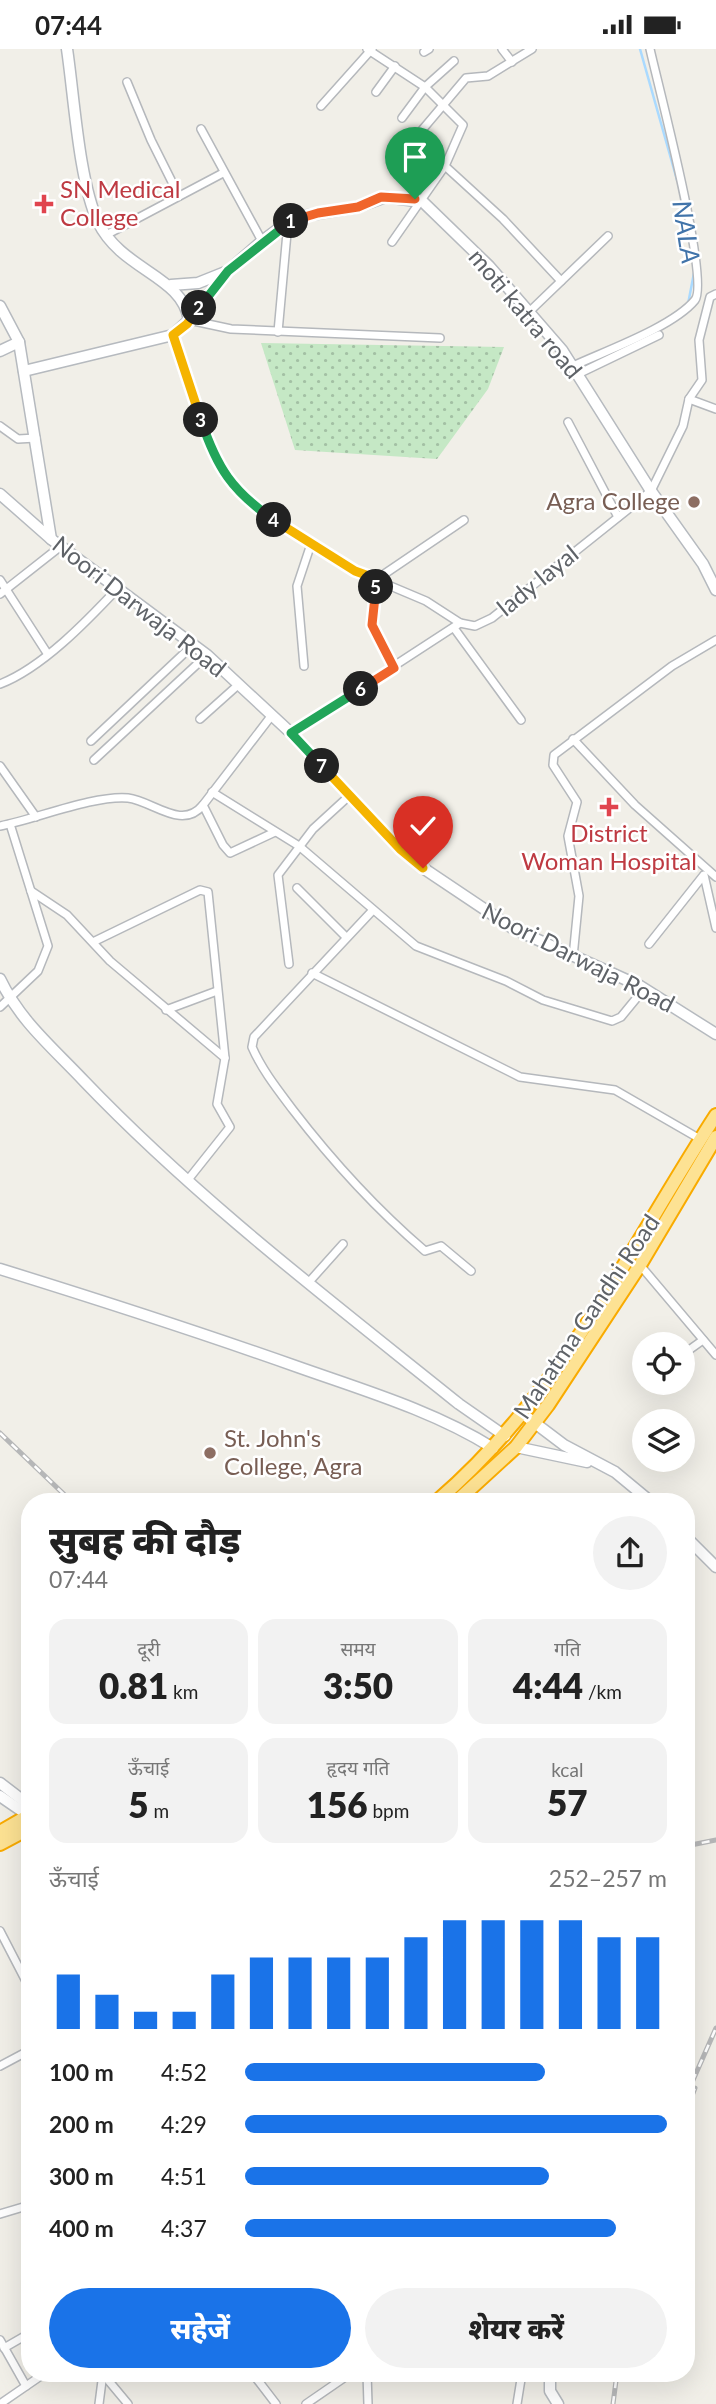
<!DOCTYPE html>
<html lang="hi">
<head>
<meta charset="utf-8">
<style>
  :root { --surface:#fff; --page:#f2f2f2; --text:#222; --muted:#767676; --accent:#1a73e8 }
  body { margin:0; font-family:Lato,"Noto Sans Devanagari",sans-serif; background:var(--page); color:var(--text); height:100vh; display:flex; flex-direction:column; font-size:26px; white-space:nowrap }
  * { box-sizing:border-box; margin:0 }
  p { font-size:23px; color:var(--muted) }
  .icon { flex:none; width:38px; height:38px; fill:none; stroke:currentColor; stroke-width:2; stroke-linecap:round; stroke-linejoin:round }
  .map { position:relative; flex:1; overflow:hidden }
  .side { position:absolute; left:21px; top:1444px; width:674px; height:889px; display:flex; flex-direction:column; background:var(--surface); border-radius:28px; box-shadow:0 7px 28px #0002 }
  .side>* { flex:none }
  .tools { position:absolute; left:632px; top:1283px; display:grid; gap:14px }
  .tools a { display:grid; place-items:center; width:63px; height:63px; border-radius:50%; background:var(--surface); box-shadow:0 7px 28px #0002; font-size:35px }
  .pin { position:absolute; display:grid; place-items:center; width:60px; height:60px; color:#fff; margin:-72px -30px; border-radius:50% 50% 50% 0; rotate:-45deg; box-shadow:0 0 7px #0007 }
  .pin .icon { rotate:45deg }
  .km { position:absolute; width:35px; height:35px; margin:-18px; border-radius:50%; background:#222; color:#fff; font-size:19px; line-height:35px; text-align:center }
  .round { display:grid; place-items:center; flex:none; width:74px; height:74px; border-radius:37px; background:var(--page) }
  .summary { display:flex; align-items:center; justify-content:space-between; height:119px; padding:0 28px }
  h1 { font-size:38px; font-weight:800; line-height:52px }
  .metrics { display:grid; grid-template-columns:repeat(3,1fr); gap:10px; height:119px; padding:7px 28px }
  .metrics div { display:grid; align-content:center; border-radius:18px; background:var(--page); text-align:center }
  .metrics b { font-size:35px; font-weight:800 }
  .metrics small { font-size:19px; font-weight:400 }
  .metrics p { font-size:19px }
  .chart { height:196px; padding:14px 28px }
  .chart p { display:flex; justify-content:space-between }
  .chart svg { width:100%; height:126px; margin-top:7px; stroke:var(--accent); stroke-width:6 }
  .button { display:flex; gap:14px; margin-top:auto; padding:14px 28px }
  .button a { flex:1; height:80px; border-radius:42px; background:var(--accent); color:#fff; font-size:28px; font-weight:800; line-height:80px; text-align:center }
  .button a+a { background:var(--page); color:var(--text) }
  ul { padding:0 28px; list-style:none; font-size:23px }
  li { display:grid; grid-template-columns:112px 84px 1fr; align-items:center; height:52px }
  li i { height:18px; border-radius:9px; background:var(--accent) }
  .status { display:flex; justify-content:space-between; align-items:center; height:49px; padding:0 35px; background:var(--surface); direction:ltr }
  .status svg { height:19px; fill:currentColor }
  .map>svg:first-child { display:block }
  .park { fill:url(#park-dots) }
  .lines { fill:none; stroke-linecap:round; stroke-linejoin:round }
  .stream { stroke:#aadaff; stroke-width:2.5 }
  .street-casing { stroke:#b5b8bc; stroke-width:10 }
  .secondary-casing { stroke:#b6babf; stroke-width:13 }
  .highway-casing { stroke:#f9ab00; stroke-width:16 }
  .street { stroke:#fff; stroke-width:7 }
  .secondary { stroke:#fff; stroke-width:10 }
  .highway { stroke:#fde293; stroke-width:12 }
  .rail-casing { stroke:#b6b7b8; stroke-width:5 }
  .rail { stroke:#fff; stroke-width:2.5; stroke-dasharray:8; stroke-linecap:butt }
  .split-1-casing { stroke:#fff; stroke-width:14 }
  .split-2-casing { stroke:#fff; stroke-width:14 }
  .split-3-casing { stroke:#fff; stroke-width:14 }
  .split-4-casing { stroke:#fff; stroke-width:14 }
  .split-5-casing { stroke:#fff; stroke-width:14 }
  .split-6-casing { stroke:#fff; stroke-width:14 }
  .split-7-casing { stroke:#fff; stroke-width:14 }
  .split-8-casing { stroke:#fff; stroke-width:14 }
  .split-1 { stroke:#f0652b; stroke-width:9 }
  .split-2 { stroke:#22a559; stroke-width:9 }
  .split-3 { stroke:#f5b400; stroke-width:9 }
  .split-4 { stroke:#22a559; stroke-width:9 }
  .split-5 { stroke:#f5b400; stroke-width:9 }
  .split-6 { stroke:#f0652b; stroke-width:9 }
  .split-7 { stroke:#22a559; stroke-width:9 }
  .split-8 { stroke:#f5b400; stroke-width:9 }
  .health-dot { fill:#e0444e; stroke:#fff; stroke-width:2.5 }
  .education-dot { fill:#8d6e63; stroke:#fff; stroke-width:2.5 }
  .labels { text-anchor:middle; stroke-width:5; stroke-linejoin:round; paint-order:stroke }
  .health-label { font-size:24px; fill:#be3a42; stroke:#fff; text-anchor:start }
  .street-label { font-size:24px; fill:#5f6368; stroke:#fff }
  .education-label { font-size:24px; fill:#785e54; stroke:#fff; text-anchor:end }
  .water-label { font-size:26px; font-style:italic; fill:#4174aa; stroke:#fff }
</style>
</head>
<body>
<div class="status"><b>07:44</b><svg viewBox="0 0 49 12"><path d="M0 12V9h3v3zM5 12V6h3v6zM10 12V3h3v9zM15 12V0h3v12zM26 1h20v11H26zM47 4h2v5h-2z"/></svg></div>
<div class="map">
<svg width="716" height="2355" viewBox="0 0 716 2355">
  <defs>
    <pattern id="park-dots" width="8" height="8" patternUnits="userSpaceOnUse" patternTransform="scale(1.75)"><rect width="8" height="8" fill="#c5e8c5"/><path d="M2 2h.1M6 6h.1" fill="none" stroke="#a3c0a4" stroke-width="1.8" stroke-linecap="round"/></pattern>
  </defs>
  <rect width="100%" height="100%" fill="#f1efe8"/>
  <polygon class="park" points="261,294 504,298 488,340 437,410 295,401"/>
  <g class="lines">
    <g class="stream">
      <polyline points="640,0 677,131"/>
      <polyline points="688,255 694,224"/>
    </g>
    <g class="street-casing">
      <g id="street">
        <polyline points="367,0 425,38 463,76 445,117 392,193"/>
        <polyline points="502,0 512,13"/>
        <polyline points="424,3 429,0"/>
        <polyline points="127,33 151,91 179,147"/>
        <polyline points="376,43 395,17"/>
        <polyline points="321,57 372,0"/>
        <polyline points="402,69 425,38 454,12"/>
        <polyline points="201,80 262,192"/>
        <polyline points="395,113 466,29 488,27 532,0"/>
        <polyline points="445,117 503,170 561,232"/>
        <polyline points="106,186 223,124"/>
        <polyline points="529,263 608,187"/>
        <polyline points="189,271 231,280 440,289"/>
        <polyline points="278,283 288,173"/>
        <polyline points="173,286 211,401 224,426 247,452 355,522 426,552 460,574 475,577 492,569 651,442 683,377 689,350 702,331 699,291 710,248 716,245"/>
        <path d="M573,317C605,302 673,278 695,251C710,232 658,36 650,0"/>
        <polyline points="578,325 659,286"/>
        <polyline points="689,350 716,360"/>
        <polyline points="568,373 618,468"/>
        <polyline points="0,377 18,390 36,389"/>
        <polyline points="0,531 47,604"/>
        <polyline points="0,545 61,497"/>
        <polyline points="454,579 521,671"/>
        <polyline points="304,617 297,537 311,495"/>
        <polyline points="394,619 372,576 377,530 464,471"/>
        <path d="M0,635C42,619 87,572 118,539"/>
        <polyline points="200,670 238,636"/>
        <polyline points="291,684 460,574"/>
        <polyline points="573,690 635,756 716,828"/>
        <polyline points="91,692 194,595"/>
        <polyline points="94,711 207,606"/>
        <polyline points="0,717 36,768"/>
        <polyline points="212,743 299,797 416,897 506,932 543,951 612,972 621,968 644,940"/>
        <polyline points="203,756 223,796 230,804 275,783"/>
        <path d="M0,777C36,770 94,746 128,749C153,752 182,782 203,756L272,666"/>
        <polyline points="704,826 716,879"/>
        <polyline points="297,839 346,888"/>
        <polyline points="31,842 67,866 110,912 225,1009"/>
        <path d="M373,861L254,988L252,998C262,1021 278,1041 293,1061C333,1113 375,1159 425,1202L441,1197L471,1222"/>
        <polyline points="93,893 200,841 208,843 225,1009 217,1055 230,1078 187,1132"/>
        <polyline points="649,895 703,827"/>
        <polyline points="573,908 579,847 568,787 577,753 553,716 554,706 672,617 716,591"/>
        <polyline points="289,915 278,826 313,780 349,747"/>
        <polyline points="312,924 520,1028 615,1041 700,1090"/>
        <polyline points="0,958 38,922 48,897 10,775"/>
        <polyline points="166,961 217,942"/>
        <polyline points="640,1216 716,1306"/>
        <polyline points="309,1233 343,1195"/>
        <polyline points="682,1306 703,1291"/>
        <polyline points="0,1882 30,1940"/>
        <polyline points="0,2017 30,2001"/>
        <polyline points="0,2165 30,2156"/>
        <polyline points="26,2256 30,2254"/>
        <polyline points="0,2291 26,2337"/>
        <polyline points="4,2299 30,2284"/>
        <polyline points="367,2324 368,2355"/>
        <polyline points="103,2325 128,2355"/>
        <polyline points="253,2325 276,2355"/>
        <polyline points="0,2355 45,2324"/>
        <polyline points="99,2355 103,2324"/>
        <polyline points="306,2355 351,2324"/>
        <polyline points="517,2355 522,2324"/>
      </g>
    </g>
    <g class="secondary-casing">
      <g id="secondary">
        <polyline points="171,236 198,234 228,222 262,192 288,173 304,167 358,158 386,148 423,153 489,217 562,301 651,442 703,515 716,541"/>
        <polyline points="0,257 19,293 51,490"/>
        <polyline points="189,271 225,225"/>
        <polyline points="0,302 19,293"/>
        <path d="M24,322L173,286L189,271C182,226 122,222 98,173C79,133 74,47 67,0"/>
        <polyline points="0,445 51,490 207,606 291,684 400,800 423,819 514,880 640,937 716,985"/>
        <path d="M0,930C20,972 53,999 84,1032C198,1151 331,1252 459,1355L505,1387"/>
        <path d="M0,1220C100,1251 199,1283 298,1318C363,1341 434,1362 493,1399"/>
        <polyline points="523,1365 564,1396 615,1423 650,1452"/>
        <polyline points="516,1398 587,1413"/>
        <polyline points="686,1488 716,1518"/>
        <polyline points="0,1734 30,1757"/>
        <polyline points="0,1747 26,1765"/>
        <polyline points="550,2324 550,2342 558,2355"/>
      </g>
    </g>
    <g class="highway-casing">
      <g id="highway">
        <path d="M437,1452C561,1346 629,1200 716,1066"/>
        <polyline points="457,1452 516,1398 548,1356 640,1216 716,1088"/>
        <polyline points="0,1783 26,1768"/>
        <polyline points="0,1795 30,1779"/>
      </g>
    </g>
    <use href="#street" class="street"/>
    <use href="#secondary" class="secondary"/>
    <use href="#highway" class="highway"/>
    <g class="rail-casing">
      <g id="rail">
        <polyline points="0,1384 71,1452"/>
        <polyline points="686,1797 716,1791"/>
        <polyline points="686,2047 716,1979"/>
        <polyline points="686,2062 695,2039"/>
        <polyline points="613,2355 617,2324"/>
      </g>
    </g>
    <use href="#rail" class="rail"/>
  </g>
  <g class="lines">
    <g class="split-1-casing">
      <polyline id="split-1" points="291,172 318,164 358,158 381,148 415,150"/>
    </g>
    <g class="split-2-casing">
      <polyline id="split-2" points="199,259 228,222 291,172"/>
    </g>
    <g class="split-3-casing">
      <polyline id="split-3" points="199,259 187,275 173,286 201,371"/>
    </g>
    <g class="split-4-casing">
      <path id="split-4" d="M201,371C217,419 232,442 274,471"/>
    </g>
    <g class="split-5-casing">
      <polyline id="split-5" points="274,471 355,522 377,530 376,538"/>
    </g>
    <g class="split-6-casing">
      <polyline id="split-6" points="361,640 394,619 372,576 376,538"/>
    </g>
    <g class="split-7-casing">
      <polyline id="split-7" points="322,717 291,684 361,640"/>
    </g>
    <g class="split-8-casing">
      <polyline id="split-8" points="322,717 400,800 423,819"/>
    </g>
    <use href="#split-1" class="split-1"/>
    <use href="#split-2" class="split-2"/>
    <use href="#split-3" class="split-3"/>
    <use href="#split-4" class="split-4"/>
    <use href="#split-5" class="split-5"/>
    <use href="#split-6" class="split-6"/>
    <use href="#split-7" class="split-7"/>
    <use href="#split-8" class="split-8"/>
  </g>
  <g class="health-dot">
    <path d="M40.5 144.5h7v7h7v7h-7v7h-7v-7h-7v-7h7z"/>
    <path d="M605.5 747.5h7v7h7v7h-7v7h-7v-7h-7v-7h7z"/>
  </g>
  <g class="education-dot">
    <circle cx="694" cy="453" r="7"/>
    <circle cx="210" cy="1404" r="7"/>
  </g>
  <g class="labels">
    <g class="health-label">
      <text x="60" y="149">SN Medical<tspan x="60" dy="28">College</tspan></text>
      <text x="609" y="793" text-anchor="middle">District<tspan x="609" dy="28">Woman Hospital</tspan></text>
    </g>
    <g class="street-label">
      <text transform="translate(525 265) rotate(50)" y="8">moti katra road</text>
      <text transform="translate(538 532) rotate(-39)" y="8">lady layal</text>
      <text transform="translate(139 558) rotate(38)" y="8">Noori Darwaja Road</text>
      <text transform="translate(578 909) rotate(27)" y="8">Noori Darwaja Road</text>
      <text transform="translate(587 1268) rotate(-56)" y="8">Mahatma Gandhi Road</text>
    </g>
    <g class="education-label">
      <text x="680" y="461">Agra College</text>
      <text x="224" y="1398" text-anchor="start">St. John's<tspan x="224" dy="28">College, Agra</tspan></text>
    </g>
    <g class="water-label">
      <text transform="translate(686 183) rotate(81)" y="9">NALA</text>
    </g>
  </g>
</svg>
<div class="tools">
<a><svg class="icon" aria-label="locate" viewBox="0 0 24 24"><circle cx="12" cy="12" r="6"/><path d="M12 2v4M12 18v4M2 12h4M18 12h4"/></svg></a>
<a><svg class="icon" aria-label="layers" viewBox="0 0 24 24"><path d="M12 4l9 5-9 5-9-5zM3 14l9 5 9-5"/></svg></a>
</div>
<div class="pin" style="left:415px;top:150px;background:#1e9e55"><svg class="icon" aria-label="arrive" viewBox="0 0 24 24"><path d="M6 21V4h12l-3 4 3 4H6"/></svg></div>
<div class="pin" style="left:423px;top:819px;background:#d93025"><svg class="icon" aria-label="check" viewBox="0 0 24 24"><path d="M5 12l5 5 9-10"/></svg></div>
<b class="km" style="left:291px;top:172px">1</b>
<b class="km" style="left:199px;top:259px">2</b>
<b class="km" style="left:201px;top:371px">3</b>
<b class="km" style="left:274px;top:471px">4</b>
<b class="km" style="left:376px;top:538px">5</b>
<b class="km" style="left:361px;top:640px">6</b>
<b class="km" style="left:322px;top:717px">7</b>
<section class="side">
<div class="summary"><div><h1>सुबह की दौड़</h1><p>07:44</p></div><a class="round"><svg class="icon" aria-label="share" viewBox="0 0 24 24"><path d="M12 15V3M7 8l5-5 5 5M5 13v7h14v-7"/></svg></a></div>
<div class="metrics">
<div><p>दूरी</p><b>0.81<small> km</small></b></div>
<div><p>समय</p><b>3:50</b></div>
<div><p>गति</p><b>4:44<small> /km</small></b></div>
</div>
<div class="metrics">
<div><p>ऊँचाई</p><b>5<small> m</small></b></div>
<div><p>हृदय गति</p><b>156<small> bpm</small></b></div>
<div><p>kcal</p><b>57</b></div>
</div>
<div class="chart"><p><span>ऊँचाई</span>252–257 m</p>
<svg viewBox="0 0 160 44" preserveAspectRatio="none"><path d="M5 44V25M15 44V32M25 44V38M35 44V38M45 44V25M55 44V19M65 44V19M75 44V19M85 44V19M95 44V12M105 44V6M115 44V6M125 44V6M135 44V6M145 44V12M155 44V12"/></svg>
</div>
<ul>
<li><b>100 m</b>4:52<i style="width:71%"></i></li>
<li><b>200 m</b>4:29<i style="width:100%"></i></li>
<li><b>300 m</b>4:51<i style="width:72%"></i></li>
<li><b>400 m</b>4:37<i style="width:88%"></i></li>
</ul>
<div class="button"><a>सहेजें</a><a>शेयर करें</a></div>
</section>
</div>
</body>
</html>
